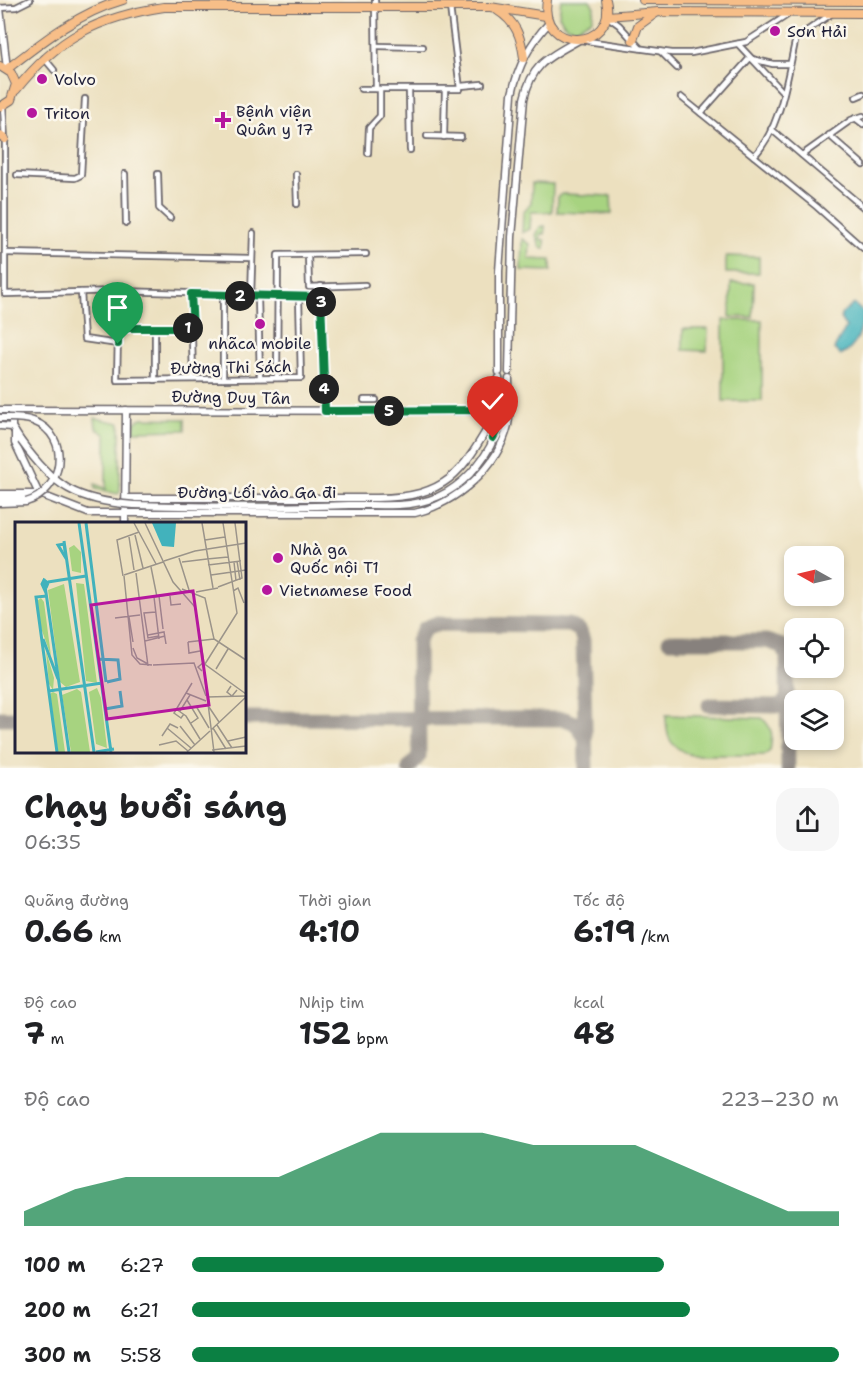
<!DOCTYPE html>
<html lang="vi">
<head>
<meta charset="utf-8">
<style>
  :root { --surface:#fff; --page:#f6f6f6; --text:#202124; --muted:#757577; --accent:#0b8043 }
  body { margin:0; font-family:"Shantell Sans",sans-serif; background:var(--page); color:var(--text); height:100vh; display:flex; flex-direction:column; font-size:22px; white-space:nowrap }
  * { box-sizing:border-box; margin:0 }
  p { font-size:20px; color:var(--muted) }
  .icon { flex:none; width:33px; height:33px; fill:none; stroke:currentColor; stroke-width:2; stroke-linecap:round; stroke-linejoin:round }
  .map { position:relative; height:768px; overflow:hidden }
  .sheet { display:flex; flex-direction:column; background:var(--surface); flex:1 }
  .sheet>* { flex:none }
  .needle { width:39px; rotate:278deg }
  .tools { position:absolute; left:784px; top:546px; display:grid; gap:12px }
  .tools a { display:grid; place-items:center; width:60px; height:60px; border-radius:12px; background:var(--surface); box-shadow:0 3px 9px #0003; font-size:30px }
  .pin { position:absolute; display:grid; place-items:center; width:51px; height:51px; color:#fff; margin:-62px -26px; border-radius:50% 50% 50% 0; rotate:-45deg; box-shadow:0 0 6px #0007 }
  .pin .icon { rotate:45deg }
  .km { position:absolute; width:30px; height:30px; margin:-15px; border-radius:50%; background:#222; color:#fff; font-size:16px; line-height:30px; text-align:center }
  .round { display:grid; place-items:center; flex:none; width:63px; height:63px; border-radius:18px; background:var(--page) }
  .overview { display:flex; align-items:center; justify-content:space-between; height:102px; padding:0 24px }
  h1 { font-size:33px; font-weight:700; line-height:45px }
  .figures { display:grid; grid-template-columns:repeat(3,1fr); gap:9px; height:102px; padding:6px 24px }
  .figures div { display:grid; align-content:center }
  .figures b { font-size:30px; font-weight:700 }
  .figures small { font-size:16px; font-weight:400 }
  .figures p { font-size:16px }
  .chart { height:168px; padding:12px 24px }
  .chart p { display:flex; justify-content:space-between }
  .chart svg { width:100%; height:108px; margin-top:6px; fill:var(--accent); opacity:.7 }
  ul { padding:0 24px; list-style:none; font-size:20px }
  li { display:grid; grid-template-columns:96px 72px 1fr; align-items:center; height:45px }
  li i { height:15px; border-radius:8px; background:var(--accent) }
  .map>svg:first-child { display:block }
  .green { fill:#a7d380; stroke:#647a5e; stroke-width:1.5 }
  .water { fill:#42b2bc; stroke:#326a7c; stroke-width:1.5 }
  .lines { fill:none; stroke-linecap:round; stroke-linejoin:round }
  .taxiway { stroke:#87817d; stroke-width:15 }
  .minor-casing { stroke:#696469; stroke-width:8 }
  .tertiary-casing { stroke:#696469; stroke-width:9 }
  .primary-casing { stroke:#696469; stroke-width:10 }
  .minor { stroke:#fff; stroke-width:4.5 }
  .tertiary { stroke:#fff; stroke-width:6 }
  .primary { stroke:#f7be88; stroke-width:8 }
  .tertiary-bridge-casing { stroke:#696469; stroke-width:9; stroke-linecap:butt }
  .tertiary-bridge { stroke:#fff; stroke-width:6 }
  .route-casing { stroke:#fff; stroke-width:12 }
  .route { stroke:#0b8043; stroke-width:8 }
  .poi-dot { fill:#b5179e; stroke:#fbf7ec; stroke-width:2 }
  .labels { text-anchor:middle; stroke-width:5; stroke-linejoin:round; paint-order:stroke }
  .poi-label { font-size:16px; fill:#22223b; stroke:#fbf7ec; text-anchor:start }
  .street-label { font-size:16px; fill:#22223b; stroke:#fbf7ec }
  .inset-river { fill:none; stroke:#42b2bc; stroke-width:3 }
  .inset-road { fill:none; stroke:#9b948a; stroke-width:1.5 }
  .view { fill:#b5179e; fill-opacity:0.15; stroke:#b5179e; stroke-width:3 }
  .inset-edge { fill:none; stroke:#22223b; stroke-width:3 }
</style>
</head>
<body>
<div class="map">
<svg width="863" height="768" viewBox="0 0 863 768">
  <rect width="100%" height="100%" fill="#fbf7ec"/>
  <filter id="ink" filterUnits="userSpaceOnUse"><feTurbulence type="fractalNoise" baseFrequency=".0167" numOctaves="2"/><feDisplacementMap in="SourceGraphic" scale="12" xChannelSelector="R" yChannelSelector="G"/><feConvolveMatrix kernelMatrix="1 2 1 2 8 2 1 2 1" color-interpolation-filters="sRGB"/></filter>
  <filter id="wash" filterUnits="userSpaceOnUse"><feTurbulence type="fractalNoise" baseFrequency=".008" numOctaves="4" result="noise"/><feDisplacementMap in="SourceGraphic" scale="24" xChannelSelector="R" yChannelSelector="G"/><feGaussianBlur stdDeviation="1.35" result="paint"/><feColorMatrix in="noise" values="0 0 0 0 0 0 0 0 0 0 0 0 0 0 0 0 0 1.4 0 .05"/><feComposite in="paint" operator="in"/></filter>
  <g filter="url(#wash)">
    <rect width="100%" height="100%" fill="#ece0bf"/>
    <g class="green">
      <polygon points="561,0 590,0 594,7 592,19 577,28 566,26 559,16"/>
      <polygon points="532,183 553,184 552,212 531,212 530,229 522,233 523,212 531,203"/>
      <polygon points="562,194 611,196 612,214 557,212 558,197"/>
      <polygon points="545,226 545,234 541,234 540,239 545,240 545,248 541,248 536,235 540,227"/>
      <polygon points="522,239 530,244 529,259 551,260 551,271 521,270"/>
      <polygon points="726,256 759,257 759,273 726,273"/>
      <polygon points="731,283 754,283 753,317 730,317"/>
      <rect x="723" y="320" width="39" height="81"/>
      <polygon points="683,329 708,329 707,351 683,350"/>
      <polygon points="95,418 120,423 120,492 118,494 95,489 95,484 106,489 106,435 96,428"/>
      <polygon points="142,418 185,419 185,430 134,431 135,422"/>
      <path d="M666,715L762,718C773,728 773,736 770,751L764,755H691C669,747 666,737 666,715Z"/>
    </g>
    <path class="water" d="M854,304L863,312C863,327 857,350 840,355L834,349L846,327L841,320V314Z"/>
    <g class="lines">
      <g class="taxiway">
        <polyline points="669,641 766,641 782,646 787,656 788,768"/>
        <polyline points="709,705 780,706 787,699"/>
        <polyline points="0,718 16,718"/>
        <polyline points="244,718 565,719 575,723 584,736"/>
        <polyline points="409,768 419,756 418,641 425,628 435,624 569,625 580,631 583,640 586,768"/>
      </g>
    </g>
  </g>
  <g filter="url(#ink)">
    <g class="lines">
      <g class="minor-casing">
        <g id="minor">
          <polyline points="375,0 376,89"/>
          <polyline points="0,8 16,7 30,0"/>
          <polyline points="608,17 619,25 640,48"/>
          <polyline points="580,40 672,53 691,53 746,42 789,14"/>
          <polyline points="738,44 783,92"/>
          <polyline points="376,46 423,47"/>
          <polyline points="661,52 677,68"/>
          <polyline points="44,58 54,70"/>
          <polyline points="752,59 773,64 790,64"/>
          <polyline points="461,86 482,84"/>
          <polyline points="361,89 460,89 450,7"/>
          <polyline points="409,90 410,150"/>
          <polyline points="681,97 817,207 863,248"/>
          <polyline points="856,97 863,94"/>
          <polyline points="3,106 5,139 5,294 119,291 321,297"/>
          <polyline points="701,113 749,59"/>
          <polyline points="855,118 863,124"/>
          <polyline points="771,129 863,207"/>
          <polyline points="829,135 863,165"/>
          <polyline points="427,136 461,137"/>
          <polyline points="444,137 445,90"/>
          <polyline points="368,153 369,128 380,116 380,89"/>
          <polyline points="802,155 851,120 863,116"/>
          <path d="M754,156C782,127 787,76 796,38L830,15"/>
          <polyline points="125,174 126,223"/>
          <polyline points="158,174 159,208 170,218"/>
          <polyline points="296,174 297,204"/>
          <polyline points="17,175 75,178 81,175 85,99"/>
          <polyline points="5,253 251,258"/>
          <polyline points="308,255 309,287 365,285"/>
          <polyline points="321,286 325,411"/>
          <polyline points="119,291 117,380 301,378 299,297"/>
          <polyline points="81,292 84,339 118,344"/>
          <polyline points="191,294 193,379"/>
          <polyline points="223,295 223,379"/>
          <polyline points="251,297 253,233"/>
          <polyline points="258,297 260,378"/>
          <polyline points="118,328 193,328"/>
          <polyline points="277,378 278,255 366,254"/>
          <polyline points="155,380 155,328"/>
          <polyline points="364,400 376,400"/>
          <polyline points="0,499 30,498"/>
        </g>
      </g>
      <g class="tertiary-casing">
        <g id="tertiary">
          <polyline points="0,8 7,69"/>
          <path d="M499,372V271L512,94C518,66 529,44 549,23"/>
          <path d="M509,372L512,237L524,99C532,63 549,57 579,40"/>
          <polyline points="0,410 509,411"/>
          <polyline points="12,414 12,427 21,441"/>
          <polyline points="0,426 12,427"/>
          <polyline points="15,432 15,443 39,494"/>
          <path d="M0,494H39L88,513H415C456,503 498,468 508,425C511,410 509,393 509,379"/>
          <path d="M127,498H377C451,497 463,470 497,412"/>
          <polyline points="0,503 26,502"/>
          <path d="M134,505C205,507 277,508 349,505C381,504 417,510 447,492C468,480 491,453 497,429C501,413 499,394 499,378"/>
          <polyline points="125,524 126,410"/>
        </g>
      </g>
      <g class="primary-casing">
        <g id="primary">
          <path d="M547,0C538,54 618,50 606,0"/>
          <polyline points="643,0 863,1"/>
          <path d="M497,10C516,22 521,36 524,58"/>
          <polyline points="607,16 658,12 863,13"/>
          <polyline points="633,40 638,26 656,13"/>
          <polyline points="0,66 11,73 16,84 11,100 0,107"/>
          <path d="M7,69C43,41 78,13 123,0"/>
          <path d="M16,90C58,37 98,17 164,7H490L546,16"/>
          <polyline points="0,136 5,139"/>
        </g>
      </g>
      <use href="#minor" class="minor"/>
      <use href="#tertiary" class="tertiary"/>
      <use href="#primary" class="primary"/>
      <g class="tertiary-bridge-casing">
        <g id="tertiary-bridge">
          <path d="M0,418C11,418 23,417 33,421C73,436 63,492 26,502"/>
          <path d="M21,441C55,488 76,500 134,505"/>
        </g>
      </g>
      <use href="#tertiary-bridge" class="tertiary-bridge"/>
    </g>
  </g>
  <g class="lines" filter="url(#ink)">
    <g class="route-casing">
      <polyline id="route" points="118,344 118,328 193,328 191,294 321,297 325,411 498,410 498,428 493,438"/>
    </g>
    <use href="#route" class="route"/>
  </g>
  <g class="poi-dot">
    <circle cx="775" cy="31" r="6"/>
    <circle cx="42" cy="79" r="6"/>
    <circle cx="32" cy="113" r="6"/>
    <path d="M220 111h6v6h6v6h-6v6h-6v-6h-6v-6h6z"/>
    <circle cx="260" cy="324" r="6"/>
    <circle cx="278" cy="558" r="6"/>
    <circle cx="267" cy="590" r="6"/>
  </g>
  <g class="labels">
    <g class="poi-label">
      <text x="787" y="37">Sơn Hải</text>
      <text x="54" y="85">Volvo</text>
      <text x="236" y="117">Bệnh viện<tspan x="236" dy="18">Quân y 17</tspan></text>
      <text x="44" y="119">Triton</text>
      <text x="260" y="349" text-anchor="middle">nhãca mobile</text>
      <text x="290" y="555">Nhà ga<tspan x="290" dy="18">Quốc nội T1</tspan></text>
      <text x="279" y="596">Vietnamese Food</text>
    </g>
    <g class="street-label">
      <text transform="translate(231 367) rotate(-1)" y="6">Đường Thi Sách</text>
      <text transform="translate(231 397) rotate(1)" y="6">Đường Duy Tân</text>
      <text x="257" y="498">Đường Lối vào Ga đi</text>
    </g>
  </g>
  <g transform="translate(15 522)">
    <rect width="231" height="231" fill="#ece0bf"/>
    <path d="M59,23L66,30V51L57,49L54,26ZM61,61L69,62L82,161L71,159ZM49,62L65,160L51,165L45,160L33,68ZM26,76L29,80L36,134L26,106L22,79ZM31,129L39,156L38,168L34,162ZM82,166L86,176L92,226L81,222L74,170ZM62,167L66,170L75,230H56L47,173ZM38,170L42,172L50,230H43L35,172Z" fill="#a7d380"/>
    <path d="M137,1H161L159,25L147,24Z" fill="#42b2bc"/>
    <path class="inset-river" d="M64,1L96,230M71,1L91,160M49,19L79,230M50,29L49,22L43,23L52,38M29,57L54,230M33,60L71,54M31,66L33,61L29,58L27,62L31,71M32,74L21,75L42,230M28,117L43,157M83,137L103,138L105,157L92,160M34,169L87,161M90,187L107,184L105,169M81,230L99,227"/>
    <path class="inset-road" d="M119,1L141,42M130,1L158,60L180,85L189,141M187,1L198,66M120,13L128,46M114,15L119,48M190,18L210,15M164,36L174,68M192,37L213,35M149,39L180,29L231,21M222,39L225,58M167,40L192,37M219,40L221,59M193,43L226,39M136,45L142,75M121,51L133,144M109,53L148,40M196,53L231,48M108,54L102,18L124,10M109,54L117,133L125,142L137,143M203,65L227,56L220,1M167,67L190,76L199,117L231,138M218,69L223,66L229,81M181,70L203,66M144,74L148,107M155,74L156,83L166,82M141,90L129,91L133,116L144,114M114,95L118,120M100,96L125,93M133,113L149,110L151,122M144,117L139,75L164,71M130,119L150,114M173,120L199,117M173,120L174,131L185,129M118,126L122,136L133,142M190,142L222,91L208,1M138,143L179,141L191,174M201,147L213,127M187,149L183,145L188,141L231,172M189,149L199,230M216,164L212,170L217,174L222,168M171,171L191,179M192,175L230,174M172,178L183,196L176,201M181,184L194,206M194,185L204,200M161,187L171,194L185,217M165,189L175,173M169,192L166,196L159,191L177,161M202,203L217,226M165,204L180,223M152,206L176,226M198,206L211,227M196,208L231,175M147,214L155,202L163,206M213,219L231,215M144,223L161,219L173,229M197,228L231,224M172,230L195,209"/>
    <path class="view" d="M178,69L194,183L92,197L76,83Z"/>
    <rect width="231" height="231" class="inset-edge"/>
  </g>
</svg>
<div class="tools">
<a><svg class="needle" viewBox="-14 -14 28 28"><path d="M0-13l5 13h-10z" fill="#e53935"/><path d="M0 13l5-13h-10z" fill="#757577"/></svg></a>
<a><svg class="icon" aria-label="locate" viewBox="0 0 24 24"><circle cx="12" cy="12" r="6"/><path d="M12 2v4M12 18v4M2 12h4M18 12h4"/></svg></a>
<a><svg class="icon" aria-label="layers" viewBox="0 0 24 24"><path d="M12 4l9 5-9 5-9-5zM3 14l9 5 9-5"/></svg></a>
</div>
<div class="pin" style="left:118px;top:344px;background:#1e9e55"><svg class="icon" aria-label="arrive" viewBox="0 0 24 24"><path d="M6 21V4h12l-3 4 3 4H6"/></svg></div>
<div class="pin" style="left:493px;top:438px;background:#d93025"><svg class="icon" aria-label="check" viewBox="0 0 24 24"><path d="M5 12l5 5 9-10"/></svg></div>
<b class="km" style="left:188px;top:328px">1</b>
<b class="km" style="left:240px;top:296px">2</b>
<b class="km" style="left:321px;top:302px">3</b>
<b class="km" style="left:324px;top:389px">4</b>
<b class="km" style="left:389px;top:411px">5</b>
</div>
<section class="sheet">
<div class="overview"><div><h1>Chạy buổi sáng</h1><p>06:35</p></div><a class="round"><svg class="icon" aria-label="share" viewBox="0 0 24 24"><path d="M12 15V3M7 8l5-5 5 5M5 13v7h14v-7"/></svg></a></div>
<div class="figures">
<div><p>Quãng đường</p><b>0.66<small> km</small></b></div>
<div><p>Thời gian</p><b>4:10</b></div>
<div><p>Tốc độ</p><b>6:19<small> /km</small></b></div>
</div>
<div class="figures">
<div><p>Độ cao</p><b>7<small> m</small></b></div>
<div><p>Nhịp tim</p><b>152<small> bpm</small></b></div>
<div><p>kcal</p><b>48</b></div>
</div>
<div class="chart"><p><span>Độ cao</span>223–230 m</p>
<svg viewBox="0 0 160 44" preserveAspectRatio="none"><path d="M0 44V38L10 29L20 24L30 24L40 24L50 24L60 15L70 6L80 6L90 6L100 11L110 11L120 11L130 20L140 29L150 38L160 38V44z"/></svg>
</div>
<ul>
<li><b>100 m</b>6:27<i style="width:73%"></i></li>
<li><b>200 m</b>6:21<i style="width:77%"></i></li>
<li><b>300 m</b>5:58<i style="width:100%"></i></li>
</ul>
</section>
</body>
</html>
